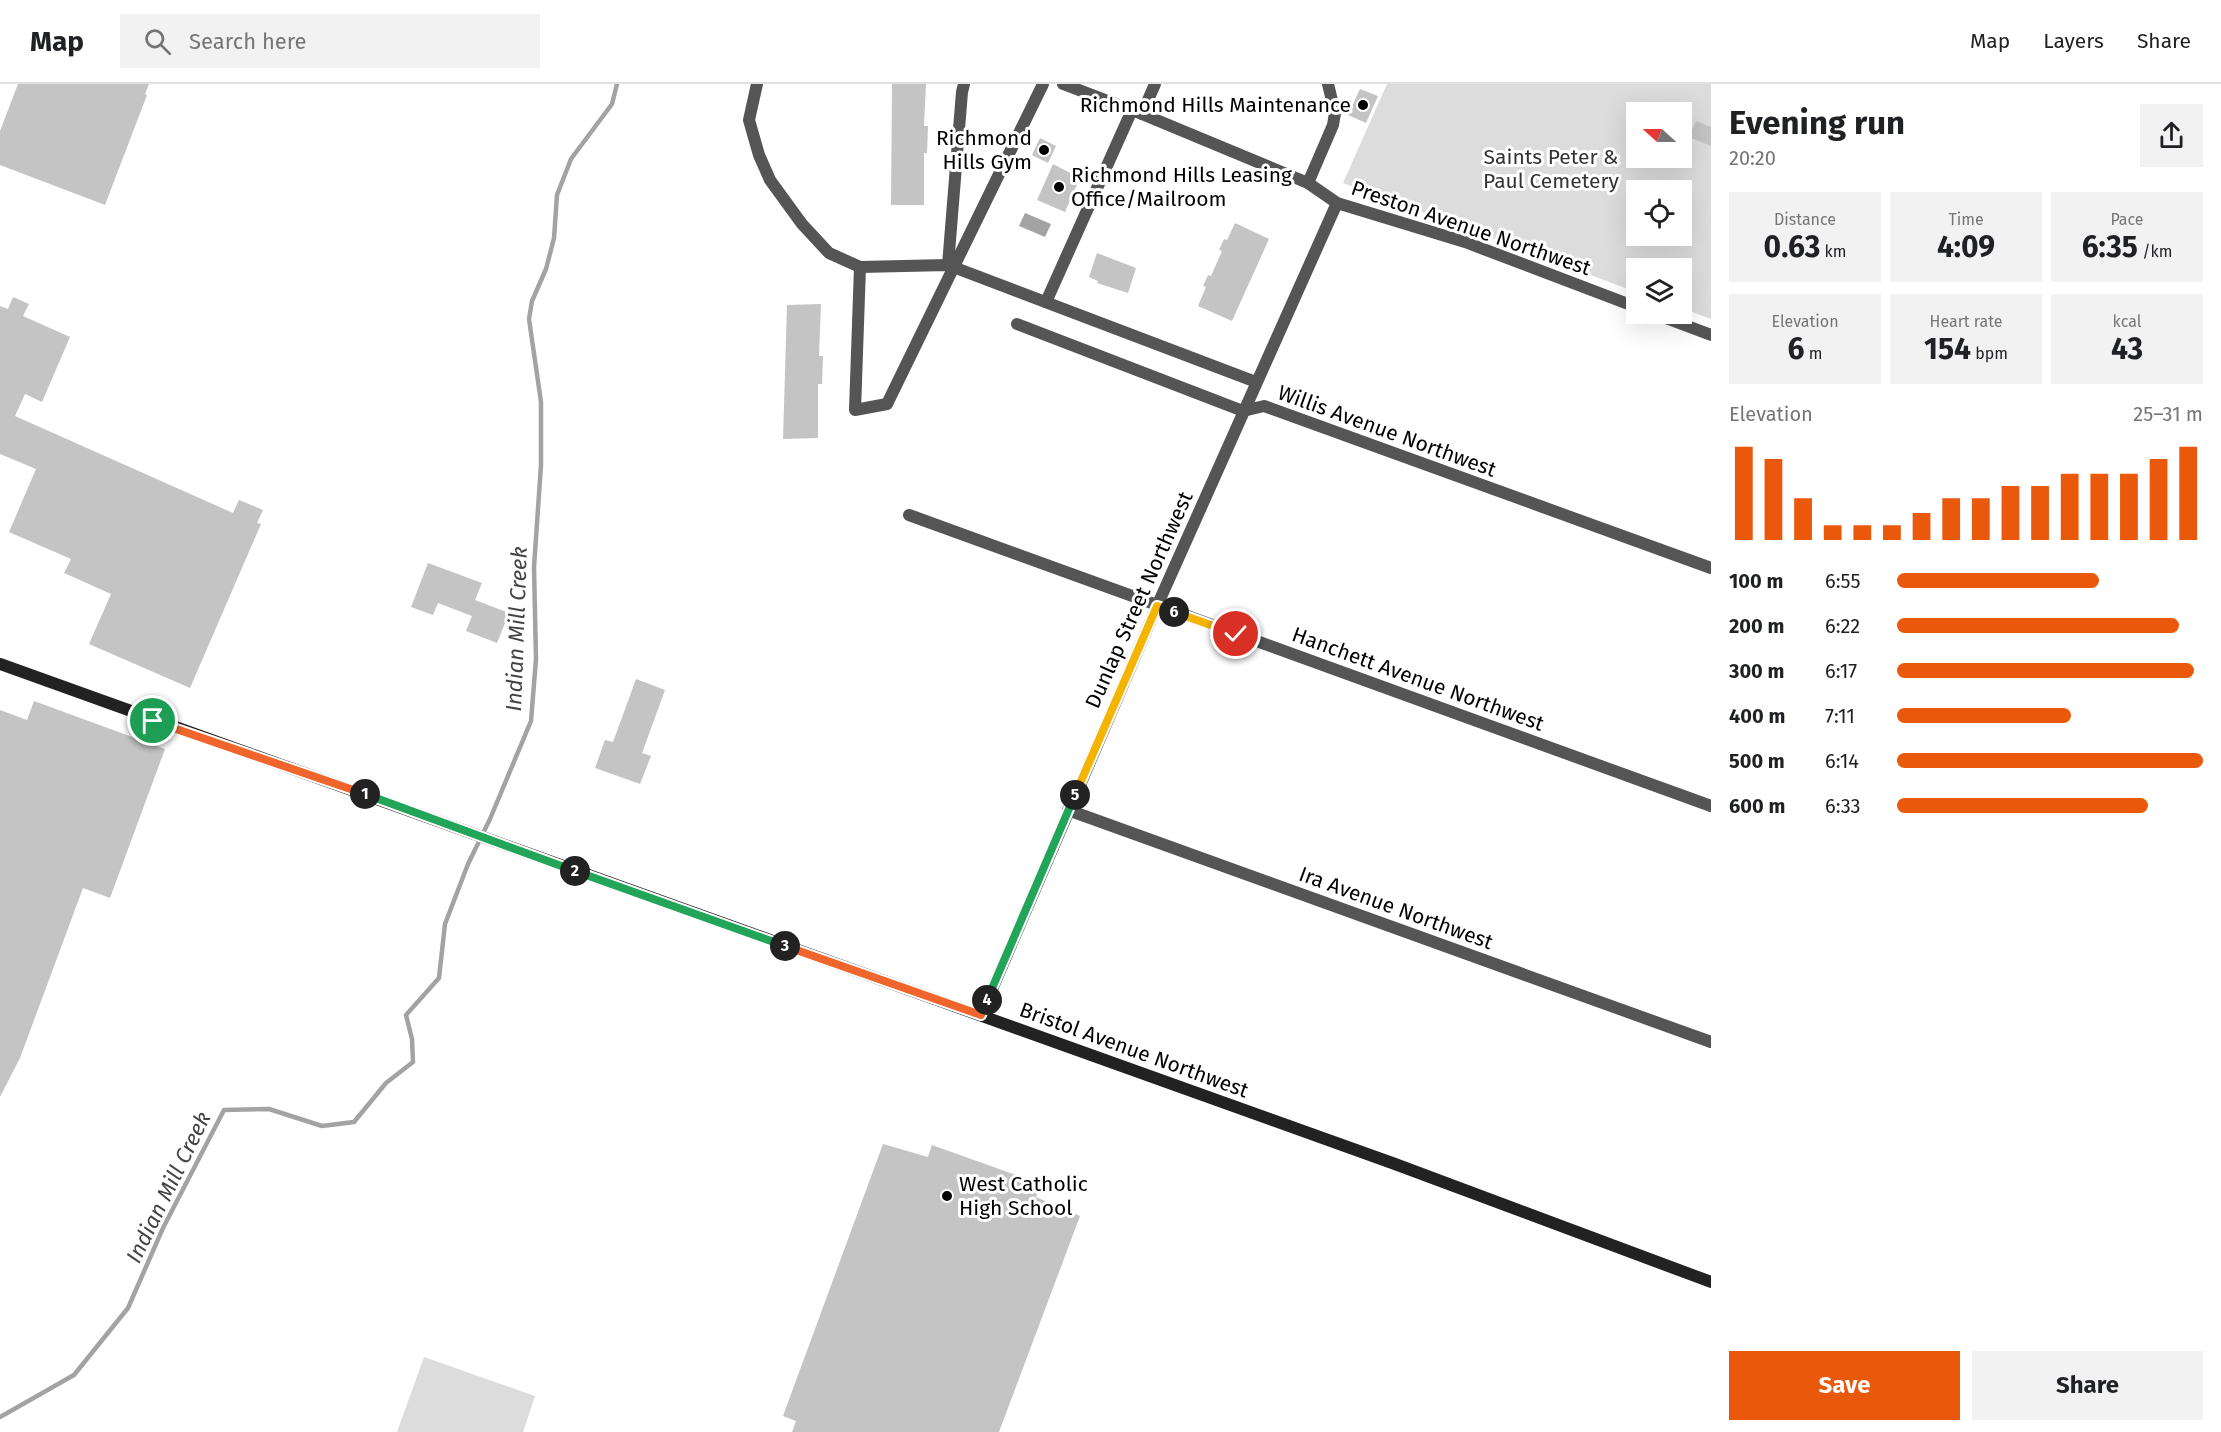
<!DOCTYPE html>
<html lang="en">
<head>
<meta charset="utf-8">
<style>
  :root { --surface:#fff; --page:#f2f2f2; --text:#202124; --muted:#757577; --line:#e0e0e0; --accent:#ea580c }
  body { margin:0; font-family:"Fira Sans",sans-serif; background:var(--page); color:var(--text); height:100vh; display:flex; flex-direction:column; font-size:22px; white-space:nowrap }
  * { box-sizing:border-box; margin:0 }
  p { font-size:20px; color:var(--muted) }
  .icon { flex:none; width:33px; height:33px; fill:none; stroke:currentColor; stroke-width:2; stroke-linecap:round; stroke-linejoin:round }
  .map { position:relative; flex:1; overflow:hidden }
  .drawer { display:flex; flex-direction:column; background:var(--surface); width:510px }
  .drawer>* { flex:none }
  .needle { width:39px; rotate:291deg }
  .buttons { position:absolute; left:1626px; top:18px; display:grid; gap:12px }
  .buttons a { display:grid; place-items:center; width:66px; height:66px; border-radius:0px; background:var(--surface); box-shadow:0 6px 24px #0002; font-size:30px }
  .pin { position:absolute; display:grid; place-items:center; width:51px; height:51px; color:#fff; margin:-26px; border:3px solid #fff; border-radius:50%; box-shadow:0 2px 6px #0007 }
  .km { position:absolute; width:30px; height:30px; margin:-15px; border-radius:50%; background:#222; color:#fff; font-size:16px; line-height:30px; text-align:center }
  .round { display:grid; place-items:center; flex:none; width:63px; height:63px; border-radius:0px; background:var(--page) }
  .head { display:flex; align-items:center; justify-content:space-between; height:102px; padding:0 18px }
  h1 { font-size:33px; font-weight:700; line-height:45px }
  .metrics { display:grid; grid-template-columns:repeat(3,1fr); gap:9px; height:102px; padding:6px 18px }
  .metrics div { display:grid; align-content:center; border-radius:0px; background:var(--page); text-align:center }
  .metrics b { font-size:30px; font-weight:700 }
  .metrics small { font-size:16px; font-weight:400 }
  .metrics p { font-size:16px }
  .chart { height:168px; padding:12px 18px }
  .chart p { display:flex; justify-content:space-between }
  .chart svg { width:100%; height:108px; margin-top:6px; stroke:var(--accent); stroke-width:6 }
  .action { display:flex; gap:12px; margin-top:auto; padding:12px 18px }
  .action a { flex:1; height:69px; border-radius:0px; background:var(--accent); color:#fff; font-size:24px; font-weight:700; line-height:69px; text-align:center }
  .action a+a { background:var(--page); color:var(--text) }
  ul { padding:0 18px; list-style:none; font-size:20px }
  li { display:grid; grid-template-columns:96px 72px 1fr; align-items:center; height:45px }
  li i { height:15px; border-radius:8px; background:var(--accent) }
  header { display:flex; align-items:center; gap:36px; box-sizing:border-box; height:84px; padding:0 30px; background:var(--surface); border-bottom:2px solid var(--line) }
  header strong { font-size:28px }
  nav { display:flex; gap:33px; margin-inline-start:auto; font-size:21px }
  .search { width:420px; height:54px; background:var(--page); display:flex; align-items:center; gap:15px; box-sizing:border-box; padding:0 21px; border-radius:0px; color:var(--muted); font-size:22px }
  main { display:flex; flex:1; min-height:0 }
  .map>svg:first-child { display:block }
  .green { fill:#dcdcdc; fill-rule:evenodd }
  .water { fill:#a3a3a3 }
  .lines { fill:none; stroke-linecap:round; stroke-linejoin:round }
  .stream { stroke:#a3a3a3; stroke-width:4.5 }
  .building { fill:#c4c4c4 }
  .street { stroke:#555; stroke-width:12 }
  .secondary { stroke:#222; stroke-width:12 }
  .split-1-casing { stroke:#fff; stroke-width:12 }
  .split-2-casing { stroke:#fff; stroke-width:12 }
  .split-3-casing { stroke:#fff; stroke-width:12 }
  .split-4-casing { stroke:#fff; stroke-width:12 }
  .split-5-casing { stroke:#fff; stroke-width:12 }
  .split-6-casing { stroke:#fff; stroke-width:12 }
  .split-7-casing { stroke:#fff; stroke-width:12 }
  .split-1 { stroke:#f0652b; stroke-width:8 }
  .split-2 { stroke:#22a559; stroke-width:8 }
  .split-3 { stroke:#22a559; stroke-width:8 }
  .split-4 { stroke:#f0652b; stroke-width:8 }
  .split-5 { stroke:#22a559; stroke-width:8 }
  .split-6 { stroke:#f5b400; stroke-width:8 }
  .split-7 { stroke:#f5b400; stroke-width:8 }
  .poi-dot { fill:#000; stroke:#fff; stroke-width:2 }
  .labels { text-anchor:middle; stroke-width:6; stroke-linejoin:round; paint-order:stroke }
  .poi-label { font-size:21px; fill:#000; stroke:#fff; text-anchor:end }
  .park-label { font-size:21px; fill:#333; stroke:#fff }
  .street-label { font-size:21px; fill:#000; stroke:#fff }
  .water-label { font-size:22px; font-style:italic; fill:#444; stroke:#fff }
</style>
</head>
<body>
<header>
<strong>Map</strong>
<div class="search"><svg class="icon" aria-label="search" viewBox="0 0 24 24"><circle cx="10" cy="10" r="6"/><path d="M15 15l6 6"/></svg>Search here</div>
<nav><a>Map</a><a>Layers</a><a>Share</a></nav>
</header>
<main>
<div class="map">
<svg width="1711" height="1348" viewBox="0 0 1711 1348">
  <rect width="100%" height="100%" fill="#fff"/>
  <g class="green">
    <path d="M1387,0H1711V235L1682,224V184H1636V208L1343,99ZM1636,28H1682V74H1636ZM1636,106H1682V152H1636Z"/>
    <polygon points="424,1273 535,1312 523,1348 397,1348"/>
  </g>
  <polygon class="water" points="1025,129 1051,140 1045,153 1019,142"/>
  <g class="lines">
    <polyline class="stream" points="0,1333 74,1291 128,1224 163,1144 224,1026 269,1025 322,1042 354,1038 386,999 413,978 412,955 406,931 439,894 445,840 468,780 490,735 531,637 536,575 534,483 541,381 541,318 529,235 532,217 546,185 554,154 557,111 571,75 612,20 617,0"/>
  </g>
  <g class="building">
    <polygon points="18,0 149,0 145,10 147,11 105,121 0,81 0,47"/>
    <polygon points="892,0 926,0 924,42 928,42 927,69 924,69 924,121 891,121"/>
    <polygon points="1360,5 1378,12 1366,39 1348,31"/>
    <polygon points="1696,37 1711,43 1711,62 1689,53"/>
    <polygon points="1040,54 1056,62 1048,79 1032,71"/>
    <polygon points="1053,80 1080,94 1065,128 1037,116"/>
    <polygon points="1235,139 1269,155 1232,237 1198,222 1206,203 1203,202 1208,191 1211,192 1222,167 1219,166 1224,155 1227,156"/>
    <polygon points="1097,169 1136,184 1128,209 1097,199 1098,197 1089,193"/>
    <polygon points="13,213 29,220 23,232 70,253 42,318 25,310 15,332 233,429 239,416 263,426 257,439 261,440 190,604 89,560 111,510 64,489 71,475 9,448 36,385 0,370 0,222 8,225"/>
    <polygon points="821,220 819,272 823,272 822,300 818,300 818,354 783,355 787,221"/>
    <polygon points="428,479 482,499 475,516 509,529 497,559 466,547 472,532 438,519 433,531 411,523"/>
    <polygon points="636,595 665,606 642,669 651,672 640,700 595,684 605,656 613,658"/>
    <polygon points="34,617 165,665 110,814 83,804 20,974 0,1013 0,626 27,636"/>
    <polygon points="883,1060 928,1073 932,1061 1041,1100 1036,1113 1080,1132 999,1348 792,1348 796,1337 783,1332"/>
  </g>
  <g class="lines">
    <g class="street">
      <polyline points="757,0 749,36 759,71 770,96 802,140 829,169 860,183 948,181 1256,298"/>
      <polyline points="1063,0 1142,30 1308,99 1337,119 1465,158 1636,223"/>
      <polyline points="1142,30 1155,0"/>
      <polyline points="1308,99 1333,41 1335,29 1328,0"/>
      <polyline points="948,181 962,8 964,0"/>
      <polyline points="860,183 855,326 887,320 1043,0"/>
      <polyline points="1046,218 1132,26"/>
      <polyline points="1655,230 1711,251"/>
      <polyline points="1017,240 1243,327 1264,322 1711,484"/>
      <polyline points="909,431 1711,722"/>
      <polyline points="1068,726 1711,958"/>
      <polyline points="981,931 1157,522 1337,119"/>
    </g>
    <polyline class="secondary" points="0,580 1395,1080 1711,1198"/>
  </g>
  <g class="lines">
    <g class="split-1-casing">
      <polyline id="split-1" points="153,637 365,710"/>
    </g>
    <g class="split-2-casing">
      <polyline id="split-2" points="365,710 575,787"/>
    </g>
    <g class="split-3-casing">
      <polyline id="split-3" points="575,787 785,862"/>
    </g>
    <g class="split-4-casing">
      <polyline id="split-4" points="785,862 981,931 987,916"/>
    </g>
    <g class="split-5-casing">
      <polyline id="split-5" points="987,916 1075,711"/>
    </g>
    <g class="split-6-casing">
      <polyline id="split-6" points="1075,711 1157,522 1174,528"/>
    </g>
    <g class="split-7-casing">
      <polyline id="split-7" points="1174,528 1236,550"/>
    </g>
    <use href="#split-1" class="split-1"/>
    <use href="#split-2" class="split-2"/>
    <use href="#split-3" class="split-3"/>
    <use href="#split-4" class="split-4"/>
    <use href="#split-5" class="split-5"/>
    <use href="#split-6" class="split-6"/>
    <use href="#split-7" class="split-7"/>
  </g>
  <g class="poi-dot">
    <circle cx="1363" cy="21" r="6"/>
    <circle cx="1044" cy="66" r="6"/>
    <circle cx="1059" cy="103" r="6"/>
    <circle cx="947" cy="1112" r="6"/>
  </g>
  <g class="labels">
    <g class="poi-label">
      <text x="1351" y="28">Richmond Hills Maintenance</text>
      <text x="1032" y="61">Richmond<tspan x="1032" dy="24">Hills Gym</tspan></text>
      <text x="1071" y="98" text-anchor="start">Richmond Hills Leasing<tspan x="1071" dy="24">Office/Mailroom</tspan></text>
      <text x="959" y="1107" text-anchor="start">West Catholic<tspan x="959" dy="24">High School</tspan></text>
    </g>
    <g class="park-label">
      <text x="1551" y="80">Saints Peter &amp;<tspan x="1551" dy="24">Paul Cemetery</tspan></text>
    </g>
    <g class="street-label">
      <text transform="translate(1471 144) rotate(19)" y="7">Preston Avenue Northwest</text>
      <text transform="translate(1387 347) rotate(20)" y="7">Willis Avenue Northwest</text>
      <text transform="translate(1139 516) rotate(-66)" y="7">Dunlap Street Northwest</text>
      <text transform="translate(1418 595) rotate(20)" y="7">Hanchett Avenue Northwest</text>
      <text transform="translate(1396 824) rotate(20)" y="7">Ira Avenue Northwest</text>
      <text transform="translate(1134 966) rotate(20)" y="7">Bristol Avenue Northwest</text>
    </g>
    <g class="water-label">
      <text transform="translate(516 545) rotate(-88)" y="8">Indian Mill Creek</text>
      <text transform="translate(168 1103) rotate(-64)" y="8">Indian Mill Creek</text>
    </g>
  </g>
</svg>
<div class="buttons">
<a><svg class="needle" viewBox="-14 -14 28 28"><path d="M0-13l5 13h-10z" fill="#e53935"/><path d="M0 13l5-13h-10z" fill="#757577"/></svg></a>
<a><svg class="icon" aria-label="locate" viewBox="0 0 24 24"><circle cx="12" cy="12" r="6"/><path d="M12 2v4M12 18v4M2 12h4M18 12h4"/></svg></a>
<a><svg class="icon" aria-label="layers" viewBox="0 0 24 24"><path d="M12 4l9 5-9 5-9-5zM3 14l9 5 9-5"/></svg></a>
</div>
<div class="pin" style="left:153px;top:637px;background:#1e9e55"><svg class="icon" aria-label="arrive" viewBox="0 0 24 24"><path d="M6 21V4h12l-3 4 3 4H6"/></svg></div>
<div class="pin" style="left:1236px;top:550px;background:#d93025"><svg class="icon" aria-label="check" viewBox="0 0 24 24"><path d="M5 12l5 5 9-10"/></svg></div>
<b class="km" style="left:365px;top:710px">1</b>
<b class="km" style="left:575px;top:787px">2</b>
<b class="km" style="left:785px;top:862px">3</b>
<b class="km" style="left:987px;top:916px">4</b>
<b class="km" style="left:1075px;top:711px">5</b>
<b class="km" style="left:1174px;top:528px">6</b>
</div>
<section class="drawer">
<div class="head"><div><h1>Evening run</h1><p>20:20</p></div><a class="round"><svg class="icon" aria-label="share" viewBox="0 0 24 24"><path d="M12 15V3M7 8l5-5 5 5M5 13v7h14v-7"/></svg></a></div>
<div class="metrics">
<div><p>Distance</p><b>0.63<small> km</small></b></div>
<div><p>Time</p><b>4:09</b></div>
<div><p>Pace</p><b>6:35<small> /km</small></b></div>
</div>
<div class="metrics">
<div><p>Elevation</p><b>6<small> m</small></b></div>
<div><p>Heart rate</p><b>154<small> bpm</small></b></div>
<div><p>kcal</p><b>43</b></div>
</div>
<div class="chart"><p><span>Elevation</span>25–31 m</p>
<svg viewBox="0 0 160 44" preserveAspectRatio="none"><path d="M5 44V6M15 44V11M25 44V27M35 44V38M45 44V38M55 44V38M65 44V33M75 44V27M85 44V27M95 44V22M105 44V22M115 44V17M125 44V17M135 44V17M145 44V11M155 44V6"/></svg>
</div>
<ul>
<li><b>100 m</b>6:55<i style="width:66%"></i></li>
<li><b>200 m</b>6:22<i style="width:92%"></i></li>
<li><b>300 m</b>6:17<i style="width:97%"></i></li>
<li><b>400 m</b>7:11<i style="width:57%"></i></li>
<li><b>500 m</b>6:14<i style="width:100%"></i></li>
<li><b>600 m</b>6:33<i style="width:82%"></i></li>
</ul>
<div class="action"><a>Save</a><a>Share</a></div>
</section>
</main>
</body>
</html>
